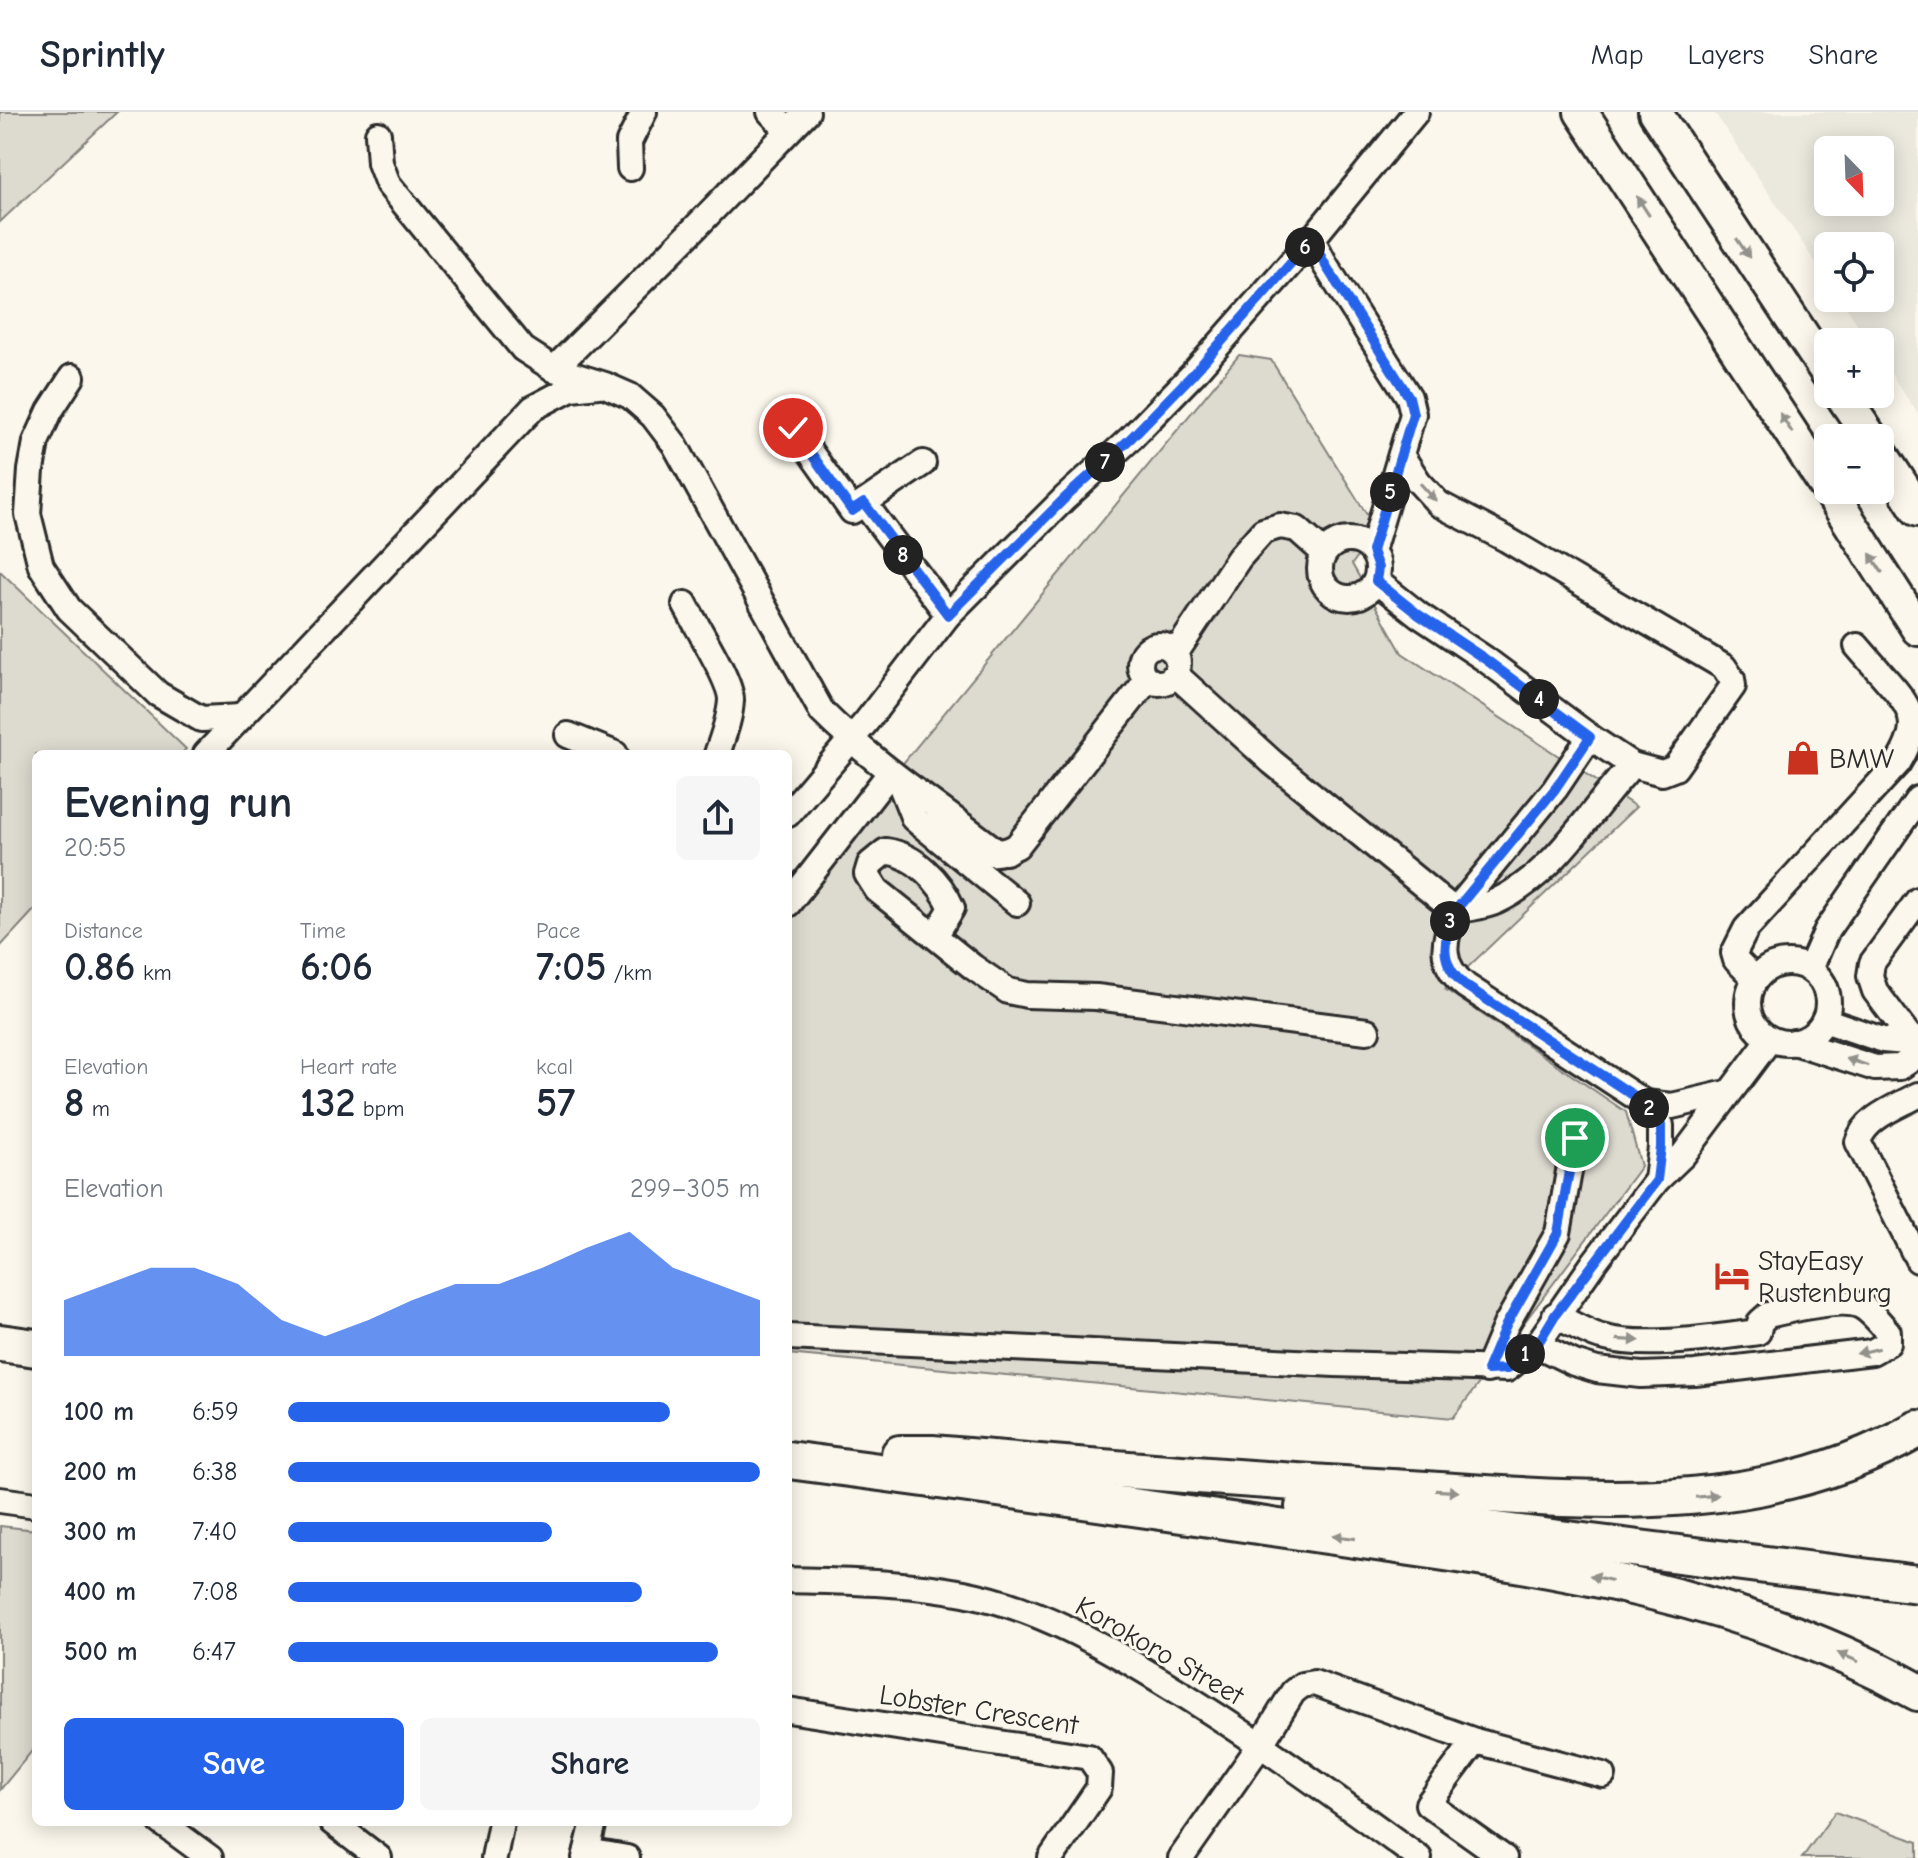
<!DOCTYPE html>
<html lang="en">
<head>
<meta charset="utf-8">
<style>
  :root { --surface:#fff; --page:#f6f6f7; --text:#1f2937; --muted:#747a83; --line:#e0e1e3; --accent:#2563eb }
  body { margin:0; font-family:"Comic Neue",sans-serif; background:var(--page); color:var(--text); height:100vh; display:flex; flex-direction:column; font-size:30px; white-space:nowrap }
  * { box-sizing:border-box; margin:0 }
  p { font-size:26px; color:var(--muted) }
  .icon { flex:none; width:44px; height:44px; fill:none; stroke:currentColor; stroke-width:2; stroke-linecap:round; stroke-linejoin:round }
  .map { position:relative; flex:1; overflow:hidden }
  .sheet { position:absolute; left:32px; top:638px; width:760px; height:1076px; display:flex; flex-direction:column; background:var(--surface); border-radius:12px; box-shadow:0 4px 20px #0003 }
  .sheet>* { flex:none }
  .needle { width:52px; rotate:157deg }
  .buttons { position:absolute; left:1814px; top:24px; display:grid; gap:16px }
  .buttons a { display:grid; place-items:center; width:80px; height:80px; border-radius:12px; background:var(--surface); box-shadow:0 4px 20px #0003; font-size:40px }
  .pin { position:absolute; display:grid; place-items:center; width:68px; height:68px; color:#fff; margin:-34px; border:4px solid #fff; border-radius:50%; box-shadow:0 2px 8px #0007 }
  .km { position:absolute; width:40px; height:40px; margin:-20px; border-radius:50%; background:#222; color:#fff; font-size:22px; line-height:40px; text-align:center }
  .round { display:grid; place-items:center; flex:none; width:84px; height:84px; border-radius:12px; background:var(--page) }
  .overview { display:flex; align-items:center; justify-content:space-between; height:136px; padding:0 32px }
  h1 { font-size:44px; font-weight:800; line-height:60px }
  .metrics { display:grid; grid-template-columns:repeat(3,1fr); gap:12px; height:136px; padding:8px 32px }
  .metrics div { display:grid; align-content:center }
  .metrics b { font-size:40px; font-weight:800 }
  .metrics small { font-size:22px; font-weight:400 }
  .metrics p { font-size:22px }
  .chart { height:224px; padding:16px 32px }
  .chart p { display:flex; justify-content:space-between }
  .chart svg { width:100%; height:144px; margin-top:8px; fill:var(--accent); opacity:.7 }
  .button { display:flex; gap:16px; margin-top:auto; padding:16px 32px }
  .button a { flex:1; height:92px; border-radius:12px; background:var(--accent); color:#fff; font-size:32px; font-weight:800; line-height:92px; text-align:center }
  .button a+a { background:var(--page); color:var(--text) }
  ul { padding:0 32px; list-style:none; font-size:26px }
  li { display:grid; grid-template-columns:128px 96px 1fr; align-items:center; height:60px }
  li i { height:20px; border-radius:10px; background:var(--accent) }
  header { display:flex; align-items:center; gap:48px; box-sizing:border-box; height:112px; padding:0 40px; background:var(--surface); border-bottom:2px solid var(--line) }
  header strong { font-size:38px }
  nav { display:flex; gap:44px; margin-inline-start:auto; font-size:28px }
  .map>svg:first-child { display:block }
  .built { fill:#ebe8de; fill-rule:evenodd }
  .green { fill:#dddad0; stroke:#84827e; stroke-width:2 }
  .lines { fill:none; stroke-linecap:round; stroke-linejoin:round }
  .minor-casing { stroke:#2b2b2b; stroke-width:30 }
  .major-casing { stroke:#2b2b2b; stroke-width:38 }
  .highway-casing { stroke:#2b2b2b; stroke-width:42 }
  .minor { stroke:#fbf7ec; stroke-width:24 }
  .major { stroke:#fbf7ec; stroke-width:32 }
  .highway { stroke:#fbf7ec; stroke-width:36 }
  .oneway { fill:#93918c }
  .route-casing { stroke:#fff; stroke-width:16 }
  .route { stroke:#2563eb; stroke-width:10 }
  .labels { text-anchor:middle; stroke-width:6; stroke-linejoin:round; paint-order:stroke }
  .poi-label { font-size:28px; fill:#2b2b2b; stroke:#fbf7ec; text-anchor:start }
  .street-label { font-size:28px; fill:#2b2b2b; stroke:#fbf7ec }
</style>
</head>
<body>
<header>
<strong>Sprintly</strong>
<nav><a>Map</a><a>Layers</a><a>Share</a></nav>
</header>
<div class="map">
<svg width="1918" height="1746" viewBox="0 0 1918 1746">
  <rect width="100%" height="100%" fill="#fbf7ec"/>
  <filter id="ink" filterUnits="userSpaceOnUse"><feTurbulence type="fractalNoise" baseFrequency=".0125" numOctaves="2"/><feDisplacementMap in="SourceGraphic" scale="16" xChannelSelector="R" yChannelSelector="G"/><feConvolveMatrix kernelMatrix="1 2 1 2 8 2 1 2 1" color-interpolation-filters="sRGB"/></filter>
  <g filter="url(#ink)">
    <path class="built" d="M1714,0H1918V302L1880,246V230H1869L1840,186H1880V134H1828V169ZM1828,38H1880V90H1828Z"/>
    <g class="green">
      <polygon points="0,0 117,0 0,110"/>
      <polygon points="1239,243 1271,248 1377,419 1352,452 1402,541 1636,695 1445,877 1626,1000 1641,1054 1453,1306 788,1242 788,791"/>
      <polygon points="0,459 186,637 181,642 36,642 36,796 0,835"/>
      <polygon points="0,1414 36,1418 36,1634 0,1678"/>
      <polygon points="1835,1700 1918,1730 1918,1746 1802,1746"/>
    </g>
    <g class="lines">
      <g class="minor-casing">
        <g id="minor">
          <polyline points="770,0 788,19"/>
          <path d="M378,22L380,51L388,72L523,237L554,257L605,273L630,284L653,304L675,333L822,600C875,653 937,693 996,739L1006,740"/>
          <polyline points="630,56 629,30 644,0"/>
          <polyline points="1312,127 1326,154 1409,285 1413,302 1372,439"/>
          <polyline points="554,257 696,115 807,0"/>
          <polyline points="72,265 50,299 36,330 31,358 28,402 41,454 69,497 158,582 201,607 241,605"/>
          <polyline points="793,316 852,399 923,351"/>
          <polyline points="864,391 948,503"/>
          <circle cx="1349" cy="457" r="29"/>
          <polyline points="1376,469 1419,503 1485,547 1590,625 1632,653 1662,661 1675,656 1733,574 1732,567 1724,555 1506,427 1439,392 1418,369 1401,343"/>
          <path d="M685,492C696,514 731,568 731,588C730,607 723,624 717,642"/>
          <circle cx="1159" cy="552" r="19"/>
          <polyline points="1175,542 1239,446 1263,419 1280,414 1297,417 1324,441"/>
          <path d="M1175,562L1272,650L1455,799C1468,796 1485,795 1497,789C1556,761 1589,699 1632,653"/>
          <polyline points="568,623 615,642"/>
          <path d="M1590,625L1555,677L1455,799C1443,829 1438,852 1466,874L1645,991L1661,1013V1035L1657,1068"/>
          <polyline points="206,642 533,296 571,276 598,273"/>
          <polyline points="899,669 914,707 1017,791"/>
          <polyline points="788,702 866,610 948,503 1065,386 1131,326 1193,262 1312,127 1416,0"/>
          <path d="M921,713C933,717 947,720 958,725C983,738 989,749 1017,734L1148,567"/>
          <polyline points="1918,788 1872,851 1870,864 1875,879 1909,924 1918,929"/>
          <polyline points="788,792 890,661"/>
          <path d="M935,824L952,796C940,769 915,743 886,739L870,752L867,762L877,778L973,855L1008,879L1027,883L1096,885L1367,919"/>
          <circle cx="1788" cy="891" r="40"/>
          <polyline points="1810,857 1827,818 1918,687"/>
          <path d="M1755,867L1736,848L1734,841L1746,817L1898,651C1918,618 1917,602 1891,573C1880,560 1868,547 1857,534"/>
          <polyline points="1824,908 1883,928 1918,931"/>
          <polyline points="1794,930 1875,956 1900,955 1918,943"/>
          <path d="M1918,983C1897,995 1865,1005 1858,1030L1918,1148"/>
          <polyline points="1645,991 1672,994 1727,981"/>
          <polyline points="788,1225 1335,1252 1507,1257 1537,1233 1595,1149 1657,1068 1683,1043 1770,927"/>
          <path d="M1537,1233L1574,1251L1597,1258L1641,1263L1695,1261L1872,1240L1888,1231V1220C1881,1212 1871,1199 1861,1194C1843,1185 1789,1198 1768,1203L1760,1210L1758,1220C1711,1226 1646,1237 1601,1225C1585,1220 1570,1211 1555,1203"/>
          <polyline points="1487,1258 1506,1213 1558,1121 1575,1026"/>
          <polyline points="0,1388 36,1393"/>
          <path d="M788,1468C847,1470 906,1470 964,1481C1036,1495 1101,1532 1163,1570C1252,1624 1335,1685 1419,1746"/>
          <polyline points="788,1598 1089,1645 1100,1661 1099,1676 1051,1746"/>
          <polyline points="1475,1629 1428,1692 1504,1746"/>
          <polyline points="161,1710 210,1746"/>
          <polyline points="332,1710 379,1746"/>
          <polyline points="587,1739 627,1746"/>
          <polyline points="494,1746 501,1710"/>
          <polyline points="585,1746 594,1710"/>
          <polyline points="1181,1746 1261,1632 1293,1580 1302,1573 1314,1571 1475,1629 1603,1663"/>
        </g>
      </g>
      <g class="major-casing">
        <g id="major">
          <polyline points="1581,0 1828,377"/>
          <polyline points="1655,0 1828,262"/>
          <polyline points="1841,282 1871,326"/>
          <polyline points="1880,340 1918,398"/>
          <polyline points="1829,378 1918,517"/>
        </g>
      </g>
      <g class="highway-casing">
        <g id="highway">
          <polyline points="0,1231 36,1236"/>
          <path d="M900,1342H932C1085,1355 1238,1367 1391,1376C1572,1386 1753,1412 1918,1317"/>
          <path d="M788,1348C966,1371 1143,1396 1320,1422C1530,1452 1729,1475 1918,1580"/>
          <polyline points="1304,1395 1918,1472"/>
        </g>
      </g>
      <use href="#minor" class="minor"/>
      <use href="#major" class="major"/>
      <use href="#highway" class="highway"/>
    </g>
    <defs><path id="oneway-solid" d="M-6-.8H1V-3.2L6.5 0L1 3.2V.8H-6Z" transform="scale(2)"/></defs>
    <g class="oneway">
      <use href="#oneway-solid" transform="translate(1643 94) rotate(-123)"/>
      <use href="#oneway-solid" transform="translate(1743 136) rotate(56)"/>
      <use href="#oneway-solid" transform="translate(1786 311) rotate(-123)"/>
      <use href="#oneway-solid" transform="translate(1428 380) rotate(48)"/>
      <use href="#oneway-solid" transform="translate(1876 451) rotate(-123)"/>
      <use href="#oneway-solid" transform="translate(1857 950) rotate(-162)"/>
      <use href="#oneway-solid" transform="translate(1628 1228) rotate(3)"/>
      <use href="#oneway-solid" transform="translate(1868 1239) rotate(167)"/>
      <use href="#oneway-solid" transform="translate(1447 1379) rotate(3)"/>
      <use href="#oneway-solid" transform="translate(1707 1384) rotate(-6)"/>
      <use href="#oneway-solid" transform="translate(1344 1425) rotate(-172)"/>
      <use href="#oneway-solid" transform="translate(1601 1466) rotate(-167)"/>
      <use href="#oneway-solid" transform="translate(1848 1545) rotate(-156)"/>
    </g>
  </g>
  <g class="lines" filter="url(#ink)">
    <g class="route-casing">
      <path id="route" d="M793,316L852,399L864,391L948,503L1065,386L1131,326L1193,262L1312,127L1326,154L1409,285L1413,302L1372,439L1378,456L1376,469L1419,503L1485,547L1590,625L1555,677L1455,799C1443,828 1438,852 1466,874L1645,991L1661,1013V1035L1657,1068L1555,1203L1537,1233L1507,1257L1487,1258L1506,1213L1558,1121L1575,1026"/>
    </g>
    <use href="#route" class="route"/>
  </g>
  <defs>
    <g id="shop-bare" transform="scale(2.76)"><path d="M-5-2.5h2.3a2.7 3.5 0 0 1 5.4 0H5L5.5 6h-11ZM-1.5-2.5h3a1.5 2.3 0 0 0-3 0Z" fill="#c8321e" stroke="#fbf7ec" stroke-width="2.5" paint-order="stroke"/></g>
    <g id="hotel-bare" transform="scale(2.76)"><path d="M-6-4.5h1.5V1H6V5H4.5V3h-9V5H-6ZM-4 0a1.8 1.8 0 1 1 3.6 0ZM.5 0V-2.5h3Q6-2.5 6 0Z" fill="#c8321e" stroke="#fbf7ec" stroke-width="2.5" paint-order="stroke"/></g>
  </defs>
  <g fill-rule="evenodd">
    <use href="#shop-bare" x="1803" y="646"/>
    <use href="#hotel-bare" x="1732" y="1164"/>
  </g>
  <g class="labels">
    <g class="poi-label">
      <text x="1829" y="656">BMW</text>
      <text x="1758" y="1158">StayEasy<tspan x="1758" dy="32">Rustenburg</tspan></text>
    </g>
    <g class="street-label">
      <text transform="translate(1160 1538) rotate(30)" y="10">Korokoro Street</text>
      <text transform="translate(979 1597) rotate(9)" y="10">Lobster Crescent</text>
    </g>
  </g>
</svg>
<div class="buttons">
<a><svg class="needle" viewBox="-14 -14 28 28"><path d="M0-13l5 13h-10z" fill="#e53935"/><path d="M0 13l5-13h-10z" fill="#747a83"/></svg></a>
<a><svg class="icon" aria-label="locate" viewBox="0 0 24 24"><circle cx="12" cy="12" r="6"/><path d="M12 2v4M12 18v4M2 12h4M18 12h4"/></svg></a>
<a>+</a>
<a>−</a>
</div>
<div class="pin" style="left:1575px;top:1026px;background:#1e9e55"><svg class="icon" aria-label="arrive" viewBox="0 0 24 24"><path d="M6 21V4h12l-3 4 3 4H6"/></svg></div>
<div class="pin" style="left:793px;top:316px;background:#d93025"><svg class="icon" aria-label="check" viewBox="0 0 24 24"><path d="M5 12l5 5 9-10"/></svg></div>
<b class="km" style="left:1525px;top:1242px">1</b>
<b class="km" style="left:1649px;top:996px">2</b>
<b class="km" style="left:1450px;top:809px">3</b>
<b class="km" style="left:1539px;top:587px">4</b>
<b class="km" style="left:1390px;top:380px">5</b>
<b class="km" style="left:1305px;top:135px">6</b>
<b class="km" style="left:1105px;top:350px">7</b>
<b class="km" style="left:903px;top:443px">8</b>
<section class="sheet">
<div class="overview"><div><h1>Evening run</h1><p>20:55</p></div><a class="round"><svg class="icon" aria-label="share" viewBox="0 0 24 24"><path d="M12 15V3M7 8l5-5 5 5M5 13v7h14v-7"/></svg></a></div>
<div class="metrics">
<div><p>Distance</p><b>0.86<small> km</small></b></div>
<div><p>Time</p><b>6:06</b></div>
<div><p>Pace</p><b>7:05<small> /km</small></b></div>
</div>
<div class="metrics">
<div><p>Elevation</p><b>8<small> m</small></b></div>
<div><p>Heart rate</p><b>132<small> bpm</small></b></div>
<div><p>kcal</p><b>57</b></div>
</div>
<div class="chart"><p><span>Elevation</span>299–305 m</p>
<svg viewBox="0 0 160 44" preserveAspectRatio="none"><path d="M0 44V27L10 22L20 17L30 17L40 22L50 33L60 38L70 33L80 27L90 22L100 22L110 17L120 11L130 6L140 17L150 22L160 27V44z"/></svg>
</div>
<ul>
<li><b>100 m</b>6:59<i style="width:81%"></i></li>
<li><b>200 m</b>6:38<i style="width:100%"></i></li>
<li><b>300 m</b>7:40<i style="width:56%"></i></li>
<li><b>400 m</b>7:08<i style="width:75%"></i></li>
<li><b>500 m</b>6:47<i style="width:91%"></i></li>
</ul>
<div class="button"><a>Save</a><a>Share</a></div>
</section>
</div>
</body>
</html>
